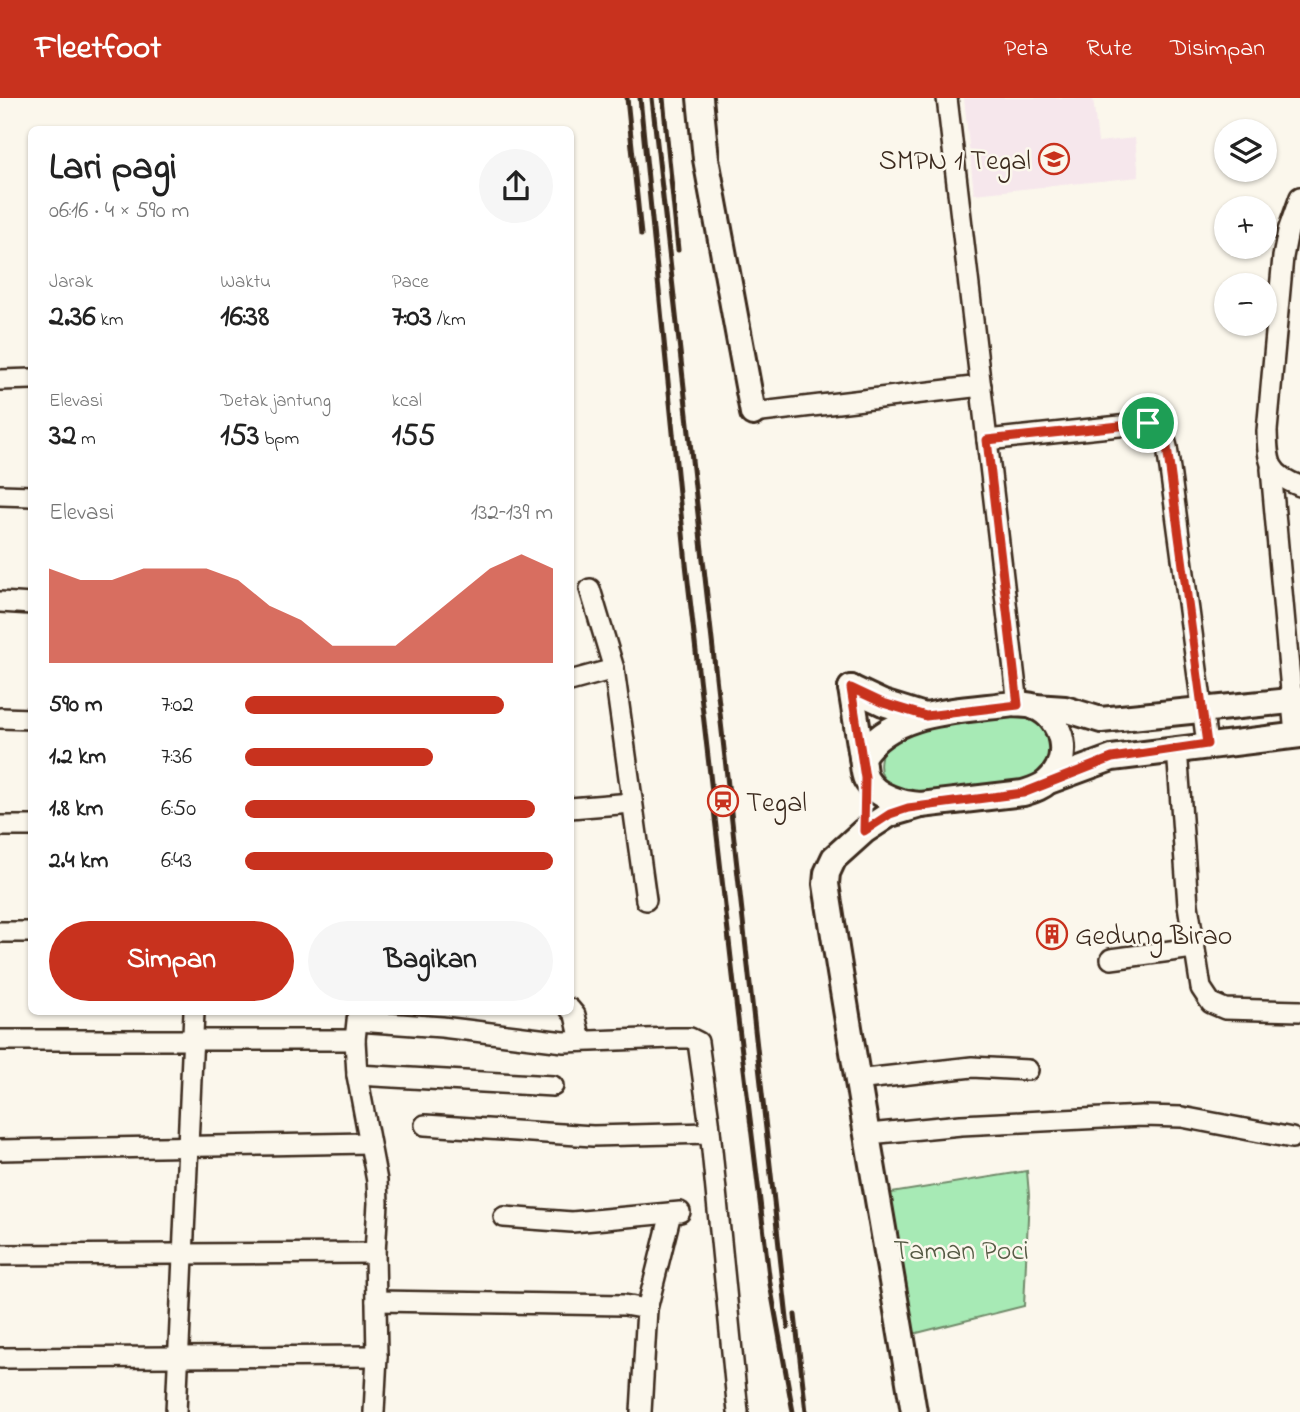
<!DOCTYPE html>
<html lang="id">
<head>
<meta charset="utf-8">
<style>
  :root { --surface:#fff; --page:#f6f6f6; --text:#222; --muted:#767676; --accent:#c8321e }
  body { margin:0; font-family:"Indie Flower",sans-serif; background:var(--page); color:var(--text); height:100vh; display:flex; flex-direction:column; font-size:26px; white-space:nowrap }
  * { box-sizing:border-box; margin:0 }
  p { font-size:23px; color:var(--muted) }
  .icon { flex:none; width:38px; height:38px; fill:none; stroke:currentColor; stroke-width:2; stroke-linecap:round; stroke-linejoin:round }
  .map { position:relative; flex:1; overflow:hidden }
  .details { position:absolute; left:28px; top:28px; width:546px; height:889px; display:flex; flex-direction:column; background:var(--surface); border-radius:10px; box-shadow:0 2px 5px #0004 }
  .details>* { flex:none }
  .tools { position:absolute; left:1214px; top:21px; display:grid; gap:14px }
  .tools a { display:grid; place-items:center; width:63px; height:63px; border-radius:50%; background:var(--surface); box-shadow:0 2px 5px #0004; font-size:35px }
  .pin { position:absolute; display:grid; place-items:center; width:60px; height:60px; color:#fff; margin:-30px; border:4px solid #fff; border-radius:50%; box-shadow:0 2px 7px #0007 }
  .round { display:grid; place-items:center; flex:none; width:74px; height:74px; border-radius:37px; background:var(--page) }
  .overview { display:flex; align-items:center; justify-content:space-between; height:119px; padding:0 21px }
  h1 { font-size:38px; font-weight:700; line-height:52px }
  .stats { display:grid; grid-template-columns:repeat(3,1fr); gap:10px; height:119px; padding:7px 21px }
  .stats div { display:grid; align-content:center }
  .stats b { font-size:30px; font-weight:700 }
  .stats small { font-size:19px; font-weight:400 }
  .stats p { font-size:19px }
  .chart { height:196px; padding:14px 21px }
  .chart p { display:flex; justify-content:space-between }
  .chart svg { width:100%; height:126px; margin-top:7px; fill:var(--accent); opacity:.7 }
  .cta { display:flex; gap:14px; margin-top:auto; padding:14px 21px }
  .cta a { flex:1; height:80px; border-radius:42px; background:var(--accent); color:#fff; font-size:28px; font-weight:700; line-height:80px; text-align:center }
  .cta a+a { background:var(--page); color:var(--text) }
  ul { padding:0 21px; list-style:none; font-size:23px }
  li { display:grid; grid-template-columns:112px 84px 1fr; align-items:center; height:52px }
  li i { height:18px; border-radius:9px; background:var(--accent) }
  header { display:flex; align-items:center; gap:42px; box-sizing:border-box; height:98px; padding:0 35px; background:var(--accent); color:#fff }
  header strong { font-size:33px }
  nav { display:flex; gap:38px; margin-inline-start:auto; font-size:24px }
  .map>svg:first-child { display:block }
  .built { fill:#f6e7ec }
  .green { fill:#a7eab5; stroke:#718a6a; stroke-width:2 }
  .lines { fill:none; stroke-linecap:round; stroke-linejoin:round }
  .minor-casing { stroke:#3b2a1e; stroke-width:24 }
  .tertiary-casing { stroke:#3b2a1e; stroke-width:30 }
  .minor { stroke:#fbf7ec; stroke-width:19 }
  .tertiary { stroke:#fbf7ec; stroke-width:24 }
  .rail { stroke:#3b2a1e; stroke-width:5 }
  .route-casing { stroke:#fff; stroke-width:14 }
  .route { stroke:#c8321e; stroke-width:9 }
  .labels { text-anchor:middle; stroke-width:5; stroke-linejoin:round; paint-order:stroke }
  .poi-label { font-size:28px; fill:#3b2a1e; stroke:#fbf7ec; text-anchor:start }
  .park-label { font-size:28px; fill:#565a44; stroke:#fbf7ec }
</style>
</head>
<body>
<header>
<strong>Fleetfoot</strong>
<nav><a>Peta</a><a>Rute</a><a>Disimpan</a></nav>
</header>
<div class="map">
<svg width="1300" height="1314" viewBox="0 0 1300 1314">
  <rect width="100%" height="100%" fill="#fbf7ec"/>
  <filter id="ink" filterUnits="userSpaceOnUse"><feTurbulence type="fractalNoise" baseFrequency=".0143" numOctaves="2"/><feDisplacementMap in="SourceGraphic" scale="14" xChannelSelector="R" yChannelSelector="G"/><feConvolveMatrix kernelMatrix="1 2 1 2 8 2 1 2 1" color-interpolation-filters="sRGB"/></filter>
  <g filter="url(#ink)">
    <polygon class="built" points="964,0 1093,0 1098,44 1135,40 1139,79 974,96"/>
    <g class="green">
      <path d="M1019,618L1039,622L1054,647L1044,674C1019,686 992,687 964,690C932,694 861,706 885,646L911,631Z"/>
      <polygon points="1027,1073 1029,1097 1024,1208 909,1237 885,1096"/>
    </g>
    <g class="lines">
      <g class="minor-casing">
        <g id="minor">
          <polyline points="947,0 1018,607"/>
          <path d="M1300,99L1288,133L1283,159L1267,333C1268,364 1268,376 1300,388"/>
          <polyline points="0,282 32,281"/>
          <polyline points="753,315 981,288"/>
          <polyline points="987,342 1148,325 1162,330 1167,349 1207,646"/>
          <polyline points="1271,371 1295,637"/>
          <polyline points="0,397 32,398"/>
          <polyline points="590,491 614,571 646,802"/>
          <polyline points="0,504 32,506"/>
          <polyline points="570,583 614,571"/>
          <polyline points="0,620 32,621"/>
          <polyline points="1177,650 1188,807 1201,890 1211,905 1225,911 1300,913"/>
          <polyline points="570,710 632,705"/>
          <polyline points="0,728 32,728"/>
          <polyline points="0,834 32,834"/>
          <polyline points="1111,861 1193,850"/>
          <polyline points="570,911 575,917 581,943"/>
          <polyline points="358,914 355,942 357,977 377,1083 378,1105 375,1155 377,1258 374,1314"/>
          <polyline points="358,923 442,929 564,944 672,940 690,940 698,944 709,1022 738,1314"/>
          <polyline points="0,942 355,942"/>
          <polyline points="357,977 553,988"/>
          <polyline points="856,982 972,969 1028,972"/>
          <polyline points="425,1027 593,1038 710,1035"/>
          <polyline points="869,1036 961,1027 1142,1018 1182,1019 1292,1040"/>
          <polyline points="0,1052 369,1045"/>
          <polyline points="504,1119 572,1124 680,1114"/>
          <polyline points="0,1157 375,1155"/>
          <polyline points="376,1203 624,1207 647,1211"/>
          <polyline points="0,1260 377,1258"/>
          <polyline points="176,1314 194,914"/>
          <polyline points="641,1314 647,1211 671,1115"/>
        </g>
      </g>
      <g class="tertiary-casing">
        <g id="tertiary">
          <polyline points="700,0 706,61 753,315"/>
          <polyline points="851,590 883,605 925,618"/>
          <polyline points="851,590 862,659"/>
          <path d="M1013,606C1020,607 1029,606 1035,609C1064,621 1072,662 1048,683C1041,690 1032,692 1023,695L921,707C903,706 876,699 866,681C863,675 863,665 862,659C891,611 964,613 1013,606Z"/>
          <polyline points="1035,609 1065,611 1101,622 1300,602"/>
          <polyline points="1049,683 1112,660 1300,637"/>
          <path d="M914,1314C885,1138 853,963 826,786L827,775L834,760L864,733L890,716L921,707"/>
        </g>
      </g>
      <use href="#minor" class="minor"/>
      <use href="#tertiary" class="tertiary"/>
      <g class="rail">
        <polyline points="627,0 641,137"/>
        <polyline points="640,0 686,466 737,913 770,1186 793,1314"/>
        <polyline points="652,0 788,1230"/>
        <polyline points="663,0 678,152"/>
        <polyline points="795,1217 806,1314"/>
      </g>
    </g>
  </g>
  <g class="lines" filter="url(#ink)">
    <g class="route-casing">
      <polygon id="route" points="1148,325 1162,330 1167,349 1207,646 1112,660 1023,695 908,710 890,716 864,733 865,680 851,590 883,605 926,618 1018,607 987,342"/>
    </g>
    <use href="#route" class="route"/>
  </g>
  <defs>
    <g id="school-ring" transform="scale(1.575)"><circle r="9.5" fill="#fbf7ec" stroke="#c8321e" stroke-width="1.5"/><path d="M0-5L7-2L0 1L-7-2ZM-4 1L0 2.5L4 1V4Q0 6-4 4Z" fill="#c8321e"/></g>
    <g id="station-ring" transform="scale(1.575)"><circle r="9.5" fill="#fbf7ec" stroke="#c8321e" stroke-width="1.5"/><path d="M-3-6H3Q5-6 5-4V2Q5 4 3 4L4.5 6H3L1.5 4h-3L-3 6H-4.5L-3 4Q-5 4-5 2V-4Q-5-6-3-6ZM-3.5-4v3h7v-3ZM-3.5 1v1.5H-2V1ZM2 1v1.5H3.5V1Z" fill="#c8321e"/></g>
    <g id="building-ring" transform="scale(1.575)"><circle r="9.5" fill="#fbf7ec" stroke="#c8321e" stroke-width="1.5"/><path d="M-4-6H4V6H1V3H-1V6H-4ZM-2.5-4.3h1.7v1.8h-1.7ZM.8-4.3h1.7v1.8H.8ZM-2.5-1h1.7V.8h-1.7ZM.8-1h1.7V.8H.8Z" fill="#c8321e"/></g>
  </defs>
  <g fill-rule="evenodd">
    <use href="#school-ring" x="1054" y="61"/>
    <use href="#station-ring" x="723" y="703"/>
    <use href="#building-ring" x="1052" y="836"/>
  </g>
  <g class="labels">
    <g class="poi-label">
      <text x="1031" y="71" text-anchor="end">SMPN 1 Tegal</text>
      <text x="746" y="713">Tegal</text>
      <text x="1075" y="846">Gedung Birao</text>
    </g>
    <g class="park-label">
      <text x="961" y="1161">Taman Poci</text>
    </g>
  </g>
</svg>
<div class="tools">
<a><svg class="icon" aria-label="layers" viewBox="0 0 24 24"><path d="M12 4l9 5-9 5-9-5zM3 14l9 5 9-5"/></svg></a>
<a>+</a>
<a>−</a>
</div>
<div class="pin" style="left:1148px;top:325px;background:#1e9e55"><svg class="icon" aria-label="arrive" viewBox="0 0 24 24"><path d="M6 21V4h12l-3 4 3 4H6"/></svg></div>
<section class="details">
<div class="overview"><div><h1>Lari pagi</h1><p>06:16 · 4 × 590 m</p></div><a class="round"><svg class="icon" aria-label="share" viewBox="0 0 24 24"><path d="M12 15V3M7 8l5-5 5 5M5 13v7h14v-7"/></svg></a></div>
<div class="stats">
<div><p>Jarak</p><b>2.36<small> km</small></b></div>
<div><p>Waktu</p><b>16:38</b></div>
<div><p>Pace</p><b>7:03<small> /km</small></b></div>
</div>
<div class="stats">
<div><p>Elevasi</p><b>32<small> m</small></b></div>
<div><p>Detak jantung</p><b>153<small> bpm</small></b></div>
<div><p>kcal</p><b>155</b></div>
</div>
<div class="chart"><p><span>Elevasi</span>132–139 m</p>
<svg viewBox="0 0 160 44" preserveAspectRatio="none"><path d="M0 44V11L10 15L20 15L30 11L40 11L50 11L60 15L70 24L80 29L90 38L100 38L110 38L120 29L130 20L140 11L150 6L160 11V44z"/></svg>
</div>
<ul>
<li><b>590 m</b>7:02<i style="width:84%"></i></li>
<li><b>1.2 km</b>7:36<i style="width:61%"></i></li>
<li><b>1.8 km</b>6:50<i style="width:94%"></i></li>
<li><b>2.4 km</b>6:43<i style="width:100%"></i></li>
</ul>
<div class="cta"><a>Simpan</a><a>Bagikan</a></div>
</section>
</div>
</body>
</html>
